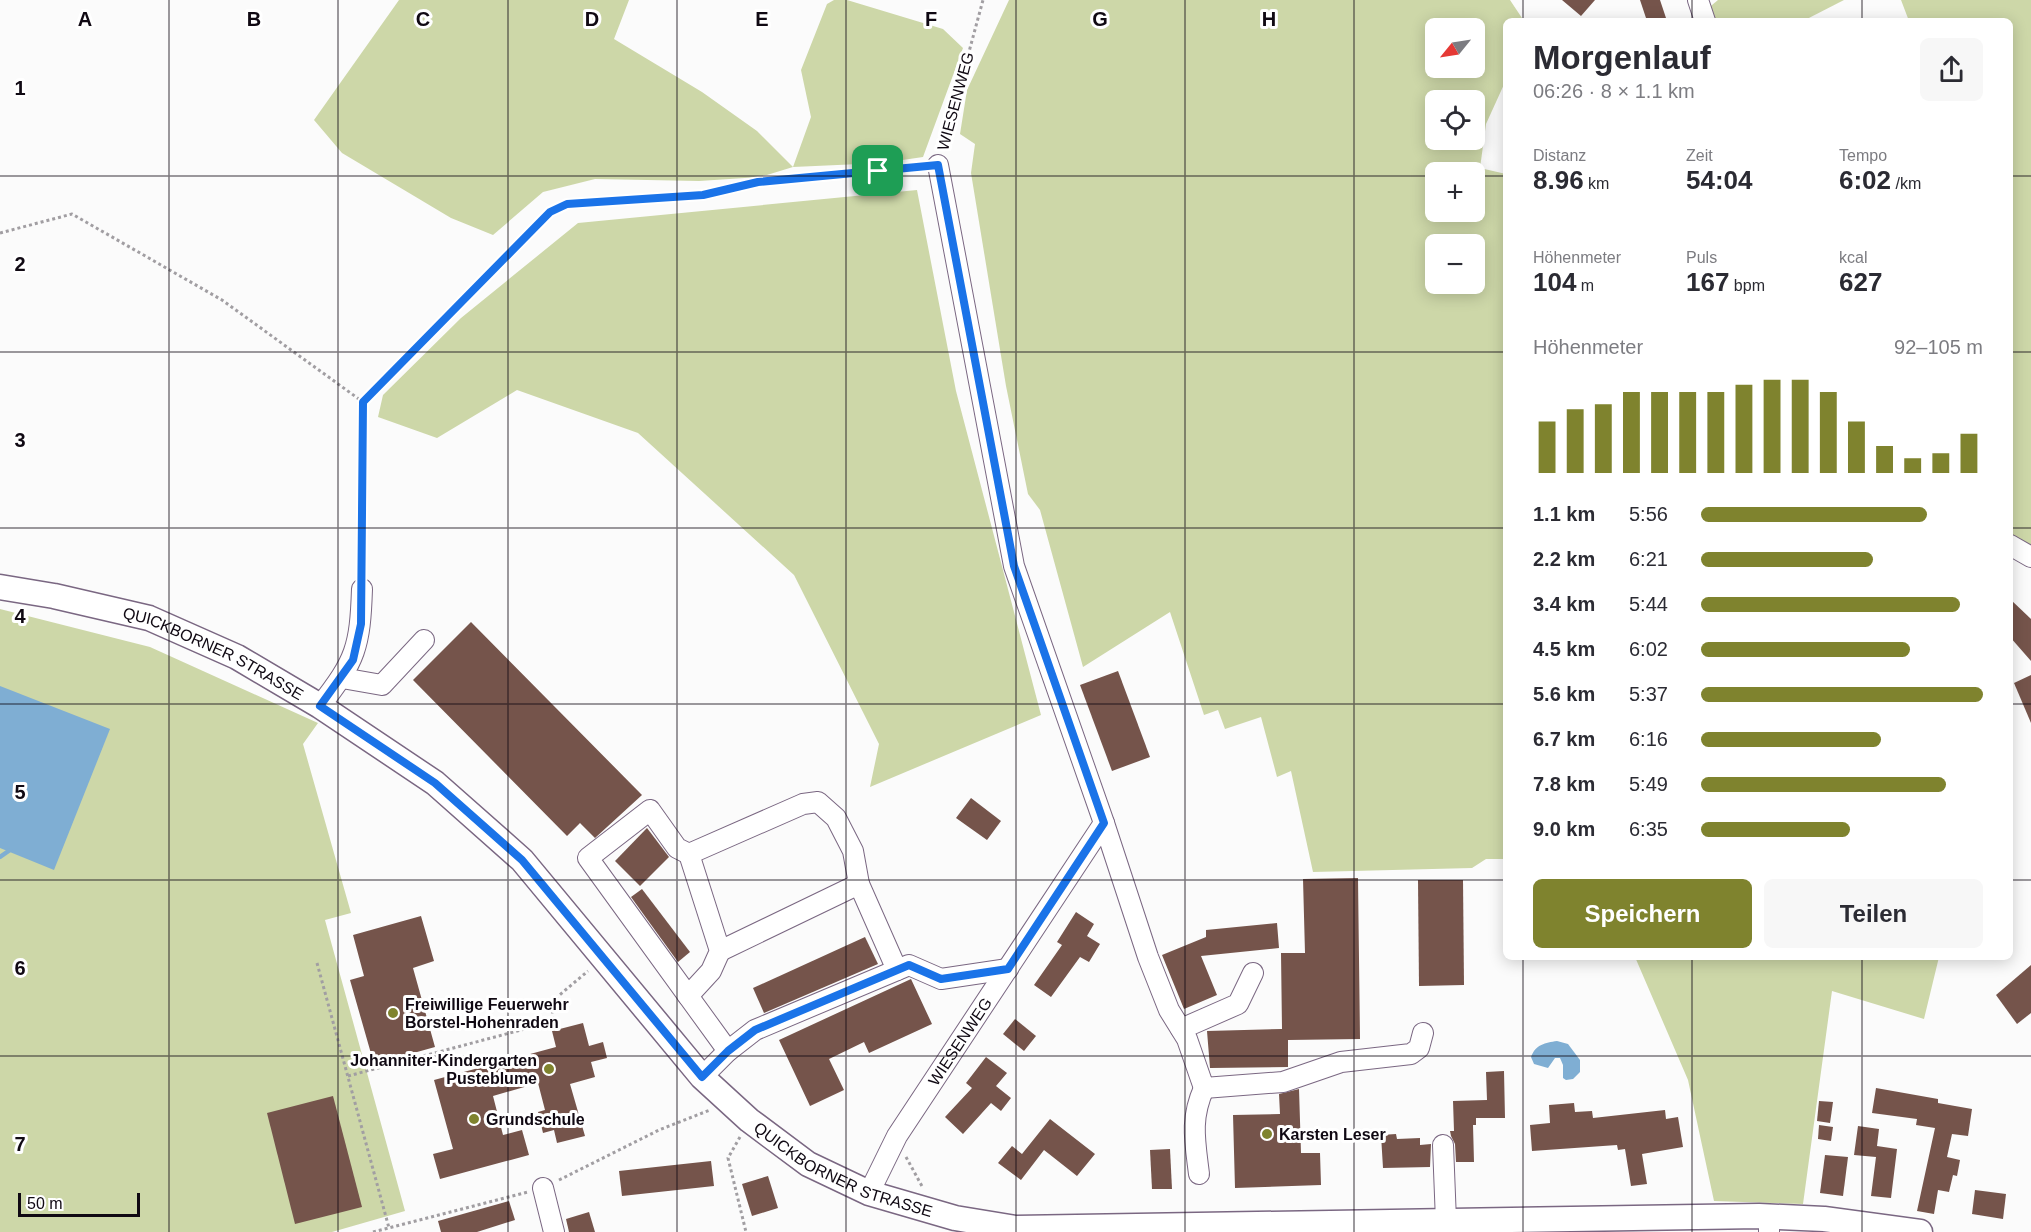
<!DOCTYPE html>
<html lang="de">
<head>
<meta charset="utf-8">
<style>
  :root { --surface:#fff; --page:#f7f7f7; --text:#2b2b33; --muted:#7c7c81; --accent:#7f832e }
  body { margin:0; font-family:Helvetica,sans-serif; background:var(--page); color:var(--text); height:100vh; display:flex; flex-direction:column; font-size:22px; white-space:nowrap }
  * { box-sizing:border-box; margin:0 }
  p { font-size:20px; color:var(--muted) }
  .icon { flex:none; width:33px; height:33px; fill:none; stroke:currentColor; stroke-width:2; stroke-linecap:round; stroke-linejoin:round }
  .map { position:relative; flex:1; overflow:hidden }
  .drawer { position:absolute; left:1503px; top:18px; width:510px; height:942px; display:flex; flex-direction:column; background:var(--surface); border-radius:9px; box-shadow:0 3px 15px #0003 }
  .drawer>* { flex:none }
  .needle { width:39px; rotate:240deg }
  .buttons { position:absolute; left:1425px; top:18px; display:grid; gap:12px }
  .buttons a { display:grid; place-items:center; width:60px; height:60px; border-radius:9px; background:var(--surface); box-shadow:0 3px 15px #0003; font-size:30px }
  .scale { position:absolute; left:18px; bottom:15px; width:122px; box-sizing:border-box; padding-left:6px; border:3px solid #100913; border-top:0; font-size:16px; line-height:21px; white-space:nowrap; color:#100913; -webkit-text-stroke:4px #fff; paint-order:stroke }
  .pin { position:absolute; display:grid; place-items:center; width:51px; height:51px; color:#fff; margin:-26px; border-radius:12px; box-shadow:0 3px 9px #0006 }
  .round { display:grid; place-items:center; flex:none; width:63px; height:63px; border-radius:9px; background:var(--page) }
  .overview { display:flex; align-items:center; justify-content:space-between; height:102px; padding:0 30px }
  h1 { font-size:33px; font-weight:600; line-height:45px }
  .metrics { display:grid; grid-template-columns:repeat(3,1fr); gap:9px; height:102px; padding:6px 30px }
  .metrics div { display:grid; align-content:center }
  .metrics b { font-size:26px; font-weight:600 }
  .metrics small { font-size:16px; font-weight:400 }
  .metrics p { font-size:16px }
  .chart { height:168px; padding:12px 30px }
  .chart p { display:flex; justify-content:space-between }
  .chart svg { width:100%; height:108px; margin-top:6px; stroke:var(--accent); stroke-width:6 }
  .primary-button { display:flex; gap:12px; margin-top:auto; padding:12px 30px }
  .primary-button a { flex:1; height:69px; border-radius:9px; background:var(--accent); color:#fff; font-size:24px; font-weight:600; line-height:69px; text-align:center }
  .primary-button a+a { background:var(--page); color:var(--text) }
  ul { padding:0 30px; list-style:none; font-size:20px }
  li { display:grid; grid-template-columns:96px 72px 1fr; align-items:center; height:45px }
  li i { height:15px; border-radius:8px; background:var(--accent) }
  .map>svg:first-child { display:block }
  .green { fill:#cdd7a8; fill-rule:evenodd }
  .water { fill:#7faed3 }
  .lines { fill:none; stroke-linecap:round; stroke-linejoin:round }
  .stream { stroke:#7faed3; stroke-width:4.5 }
  .building { fill:#75544b }
  .minor-casing { stroke:#7a6782; stroke-width:22 }
  .major-casing { stroke:#7a6782; stroke-width:27 }
  .path { stroke:#a19ea2; stroke-width:3; stroke-dasharray:3 3; stroke-linecap:butt }
  .minor { stroke:#fff; stroke-width:20 }
  .major { stroke:#fff; stroke-width:24 }
  .route-casing { stroke:#fff; stroke-width:12 }
  .route { stroke:#1a73e8; stroke-width:8 }
  .grid { fill:none; stroke:#100913; stroke-width:1.5; stroke-opacity:0.55 }
  .poi-dot { fill:#7f832e; stroke:#fff; stroke-width:2 }
  .labels { text-anchor:middle; stroke-width:6; stroke-linejoin:round; paint-order:stroke }
  .street-label { font-size:16px; fill:#100913; stroke:#fff }
  .poi-label { font-size:16px; font-weight:bold; fill:#100913; stroke:#fff; text-anchor:start }
  .grid-label { font-size:20px; text-anchor:middle; font-weight:bold; fill:#100913; stroke:#fff; stroke-width:6; stroke-linejoin:round; paint-order:stroke }
</style>
</head>
<body>
<div class="map">
<svg width="2031" height="1232" viewBox="0 0 2031 1232">
  <rect width="100%" height="100%" fill="#fbfbfb"/>
  <g class="green">
    <polygon points="399,0 629,0 614,39 702,92 757,131 793,167 811,117 801,70 827,4 834,0 847,0 943,29 963,48 923,157 882,163 793,167 760,177 699,181 595,179 543,192 493,235 451,218 342,153 314,120"/>
    <path d="M1009,0H1510L1524,21H1506V80L1486,124L1480,168L1506,174V859H1486L1472,868L1313,872L1291,771L1277,777L1261,717L1225,729L1218,710L1204,715L1170,612L1083,667L1040,510L1028,494L1006,386L971,173L975,144L960,134L967,90ZM1436,28H1474V68H1436ZM1436,100H1474V140H1436ZM1436,172H1474V212H1436ZM1436,244H1474V284H1436Z"/>
    <polygon points="1718,0 1844,0 1803,21 1710,21 1706,10"/>
    <polygon points="1901,0 2031,0 2031,546 2010,534 2010,21 1909,21"/>
    <polygon points="917,190 956,391 1041,715 870,787 879,744 794,575 638,433 517,390 437,438 378,417 383,395 461,318 578,223"/>
    <polygon points="0,609 150,647 318,723 303,744 351,913 325,920 405,1211 332,1232 0,1232"/>
    <polygon points="1635,957 1939,957 1924,1019 1832,991 1803,1204 1714,1201 1688,1080"/>
  </g>
  <g class="water">
    <polygon points="0,686 110,729 54,870 0,848"/>
    <path d="M1557,1041L1568,1044L1580,1060V1072L1573,1079L1566,1080L1563,1078V1065L1560,1058H1555L1548,1068L1534,1064L1531,1057C1536,1044 1545,1043 1557,1041Z"/>
  </g>
  <g class="lines">
    <polyline class="stream" points="0,857 10,850"/>
  </g>
  <g class="building">
    <polygon points="1562,0 1595,0 1581,16"/>
    <polygon points="1640,0 1660,0 1667,21 1647,21"/>
    <polygon points="2010,599 2031,619 2031,661 2010,637"/>
    <polygon points="471,622 642,795 595,838 580,823 567,836 413,680"/>
    <polygon points="1118,671 1150,757 1112,771 1080,685"/>
    <polygon points="2031,675 2031,723 2014,683"/>
    <polygon points="971,798 1001,821 987,840 956,818"/>
    <polygon points="647,828 669,857 640,886 615,861"/>
    <polygon points="1358,878 1360,1039 1288,1040 1288,1067 1210,1068 1207,1031 1282,1029 1281,953 1305,953 1303,879"/>
    <polygon points="1418,880 1463,880 1464,985 1419,986"/>
    <polygon points="642,889 690,952 678,962 631,897"/>
    <polygon points="1076,912 1094,924 1087,936 1100,944 1089,962 1080,957 1051,997 1034,985 1062,945 1057,942"/>
    <polygon points="421,916 434,961 413,968 435,1047 374,1064 350,980 364,976 353,935"/>
    <polygon points="1277,923 1279,948 1201,956 1217,995 1184,1009 1162,955 1206,937 1206,930"/>
    <polygon points="865,937 878,964 764,1013 753,988"/>
    <polygon points="2031,965 2031,1013 2017,1024 1996,995"/>
    <polygon points="911,979 932,1024 869,1053 864,1042 829,1059 844,1090 810,1106 779,1040"/>
    <polygon points="1015,1019 1036,1036 1024,1051 1003,1034"/>
    <polygon points="583,1023 589,1046 603,1042 607,1058 591,1062 595,1077 570,1084 585,1136 557,1143 554,1130 543,1133 538,1112 545,1110 538,1083 493,1096 503,1135 522,1130 529,1155 440,1179 433,1154 453,1149 434,1080 556,1047 552,1031"/>
    <polygon points="986,1057 1007,1073 996,1086 1011,1098 1001,1111 991,1103 963,1134 945,1117 972,1088 966,1083"/>
    <polygon points="1504,1071 1505,1118 1476,1118 1476,1125 1473,1125 1474,1162 1456,1162 1455,1144 1451,1136 1450,1131 1454,1131 1453,1101 1487,1100 1486,1072"/>
    <polygon points="1876,1088 1938,1099 1938,1103 1972,1109 1968,1136 1952,1134 1947,1157 1960,1160 1957,1176 1953,1175 1949,1192 1938,1190 1934,1214 1917,1211 1935,1128 1916,1125 1917,1119 1872,1113"/>
    <polygon points="1299,1089 1301,1153 1320,1153 1321,1185 1235,1188 1233,1115 1280,1114 1279,1094"/>
    <polygon points="333,1096 362,1207 295,1224 267,1113"/>
    <polygon points="1819,1101 1833,1102 1830,1123 1817,1121"/>
    <polygon points="1574,1103 1575,1112 1592,1111 1593,1118 1665,1110 1666,1119 1678,1117 1683,1147 1642,1154 1647,1184 1631,1186 1625,1149 1618,1150 1617,1145 1532,1151 1530,1125 1550,1123 1549,1105"/>
    <polygon points="1050,1119 1095,1154 1077,1176 1044,1150 1021,1180 998,1163 1012,1146 1022,1154"/>
    <polygon points="1819,1125 1833,1127 1831,1141 1818,1139"/>
    <polygon points="1858,1126 1879,1129 1877,1146 1897,1149 1891,1198 1871,1196 1876,1157 1854,1155"/>
    <polygon points="1396,1134 1397,1139 1420,1138 1420,1145 1431,1144 1430,1167 1383,1168 1381,1135"/>
    <polygon points="1170,1149 1172,1189 1152,1189 1150,1150"/>
    <polygon points="1825,1155 1848,1157 1843,1196 1820,1193"/>
    <polygon points="711,1161 714,1186 622,1196 619,1171"/>
    <polygon points="768,1176 778,1208 752,1216 742,1184"/>
    <polygon points="1975,1190 2006,1194 2003,1219 1972,1214"/>
    <polygon points="509,1201 515,1220 477,1232 441,1232 438,1221"/>
    <polygon points="589,1212 595,1232 569,1232 566,1219"/>
  </g>
  <g class="lines">
    <g class="minor-casing">
      <g id="minor">
        <polyline points="1698,0 1705,21"/>
        <polyline points="2010,545 2031,557"/>
        <polyline points="342,678 382,685 424,640"/>
        <path d="M320,706C356,660 360,647 362,589"/>
        <polyline points="1104,823 1148,957 1169,1010 1187,1039 1204,1088 1283,1082 1341,1062 1411,1054 1419,1048 1423,1033"/>
        <polyline points="720,951 859,884"/>
        <polyline points="688,996 711,971 720,951 689,854"/>
        <polyline points="1181,1029 1238,1004 1253,973"/>
        <polyline points="728,1051 588,858 650,810 677,848 689,854 803,804 818,802 836,818 853,851 859,884 897,970"/>
        <polyline points="702,1077 728,1051 755,1030 909,965 941,979 1008,969"/>
        <polyline points="1443,1145 1446,1221"/>
        <path d="M1199,1174C1195,1141 1190,1119 1204,1088"/>
        <polyline points="543,1188 554,1232"/>
        <path id="s1" d="M869,1193L897,1136L1104,823L1014,566L938,165"/>
        <polyline points="1769,1232 1769,1217"/>
      </g>
    </g>
    <g class="major-casing">
      <g id="major">
        <path id="s2" d="M0,587L54,596L149,618L237,657L320,706L435,783L522,860L702,1077L749,1120L808,1164L869,1193L955,1218L1016,1228L1759,1216L1824,1219L1920,1232"/>
      </g>
    </g>
    <g class="path">
      <polyline points="943,148 983,0"/>
      <polyline points="0,233 72,214 222,300 363,402"/>
      <polyline points="362,572 363,402 550,212 567,204 703,195 758,182 922,166"/>
      <polyline points="317,963 389,1228"/>
      <polyline points="348,1076 555,1021 550,1003 588,971"/>
      <polyline points="740,1137 728,1158 746,1232"/>
      <polyline points="906,1157 923,1188"/>
      <polyline points="559,1180 659,1130 710,1110"/>
      <polyline points="373,1232 528,1192"/>
    </g>
    <use href="#minor" class="minor"/>
    <use href="#major" class="major"/>
  </g>
  <g class="lines">
    <g class="route-casing">
      <polygon id="route" points="938,165 1014,566 1104,823 1008,969 941,979 909,965 755,1030 728,1051 702,1077 522,860 435,783 320,706 353,660 361,624 363,402 550,212 567,204 703,195 758,182"/>
    </g>
    <use href="#route" class="route"/>
  </g>
  <path class="grid" d="M169,0V1232M338,0V1232M508,0V1232M677,0V1232M846,0V1232M1016,0V1232M1185,0V1232M1354,0V1232M1523,0V21M1692,0V21M1862,0V21M0,176H1436M1474,176H1506M2010,176H2031M0,352H1506M2010,352H2031M0,528H1506M2010,528H2031M0,704H1506M2010,704H2031M0,880H1506M2010,880H2031M1523,957V1232M1692,957V1232M1862,957V1232M0,1056H2031"/>
  <g class="poi-dot">
    <circle cx="393" cy="1013" r="6"/>
    <circle cx="549" cy="1069" r="6"/>
    <circle cx="474" cy="1119" r="6"/>
    <circle cx="1267" cy="1134" r="6"/>
  </g>
  <g class="labels">
    <g class="street-label">
      <text transform="translate(955 101) rotate(-75)" y="6">WIESENWEG</text>
      <text dy="6" stroke="none"><textPath href="#s2" startOffset="225">QUICKBORNER STRASSE</textPath></text>
      <text dy="6" stroke="none"><textPath href="#s1" startOffset="177">WIESENWEG</textPath></text>
      <text dy="6" stroke="none"><textPath href="#s2" startOffset="1053">QUICKBORNER STRASSE</textPath></text>
    </g>
    <g class="poi-label">
      <text x="405" y="1010">Freiwillige Feuerwehr<tspan x="405" dy="18">Borstel-Hohenraden</tspan></text>
      <text x="537" y="1066" text-anchor="end">Johanniter-Kindergarten<tspan x="537" dy="18">Pusteblume</tspan></text>
      <text x="486" y="1125">Grundschule</text>
      <text x="1279" y="1140">Karsten Leser</text>
    </g>
  </g>
  <g class="grid-label">
    <text x="85" y="26">A</text>
    <text x="254" y="26">B</text>
    <text x="423" y="26">C</text>
    <text x="592" y="26">D</text>
    <text x="762" y="26">E</text>
    <text x="931" y="26">F</text>
    <text x="1100" y="26">G</text>
    <text x="1269" y="26">H</text>
    <text x="20" y="95">1</text>
    <text x="20" y="271">2</text>
    <text x="20" y="447">3</text>
    <text x="20" y="623">4</text>
    <text x="20" y="799">5</text>
    <text x="20" y="975">6</text>
    <text x="20" y="1151">7</text>
  </g>
</svg>
<div class="buttons">
<a><svg class="needle" viewBox="-14 -14 28 28"><path d="M0-13l5 13h-10z" fill="#e53935"/><path d="M0 13l5-13h-10z" fill="#7c7c81"/></svg></a>
<a><svg class="icon" aria-label="locate" viewBox="0 0 24 24"><circle cx="12" cy="12" r="6"/><path d="M12 2v4M12 18v4M2 12h4M18 12h4"/></svg></a>
<a>+</a>
<a>−</a>
</div>
<div class="scale">50 m</div>
<div class="pin" style="left:878px;top:171px;background:#1e9e55"><svg class="icon" aria-label="arrive" viewBox="0 0 24 24"><path d="M6 21V4h12l-3 4 3 4H6"/></svg></div>
<section class="drawer">
<div class="overview"><div><h1>Morgenlauf</h1><p>06:26 · 8 × 1.1 km</p></div><a class="round"><svg class="icon" aria-label="share" viewBox="0 0 24 24"><path d="M12 15V3M7 8l5-5 5 5M5 13v7h14v-7"/></svg></a></div>
<div class="metrics">
<div><p>Distanz</p><b>8.96<small> km</small></b></div>
<div><p>Zeit</p><b>54:04</b></div>
<div><p>Tempo</p><b>6:02<small> /km</small></b></div>
</div>
<div class="metrics">
<div><p>Höhenmeter</p><b>104<small> m</small></b></div>
<div><p>Puls</p><b>167<small> bpm</small></b></div>
<div><p>kcal</p><b>627</b></div>
</div>
<div class="chart"><p><span>Höhenmeter</span>92–105 m</p>
<svg viewBox="0 0 160 44" preserveAspectRatio="none"><path d="M5 44V23M15 44V18M25 44V16M35 44V11M45 44V11M55 44V11M65 44V11M75 44V8M85 44V6M95 44V6M105 44V11M115 44V23M125 44V33M135 44V38M145 44V36M155 44V28"/></svg>
</div>
<ul>
<li><b>1.1 km</b>5:56<i style="width:80%"></i></li>
<li><b>2.2 km</b>6:21<i style="width:61%"></i></li>
<li><b>3.4 km</b>5:44<i style="width:92%"></i></li>
<li><b>4.5 km</b>6:02<i style="width:74%"></i></li>
<li><b>5.6 km</b>5:37<i style="width:100%"></i></li>
<li><b>6.7 km</b>6:16<i style="width:64%"></i></li>
<li><b>7.8 km</b>5:49<i style="width:87%"></i></li>
<li><b>9.0 km</b>6:35<i style="width:53%"></i></li>
</ul>
<div class="primary-button"><a>Speichern</a><a>Teilen</a></div>
</section>
</div>
</body>
</html>
